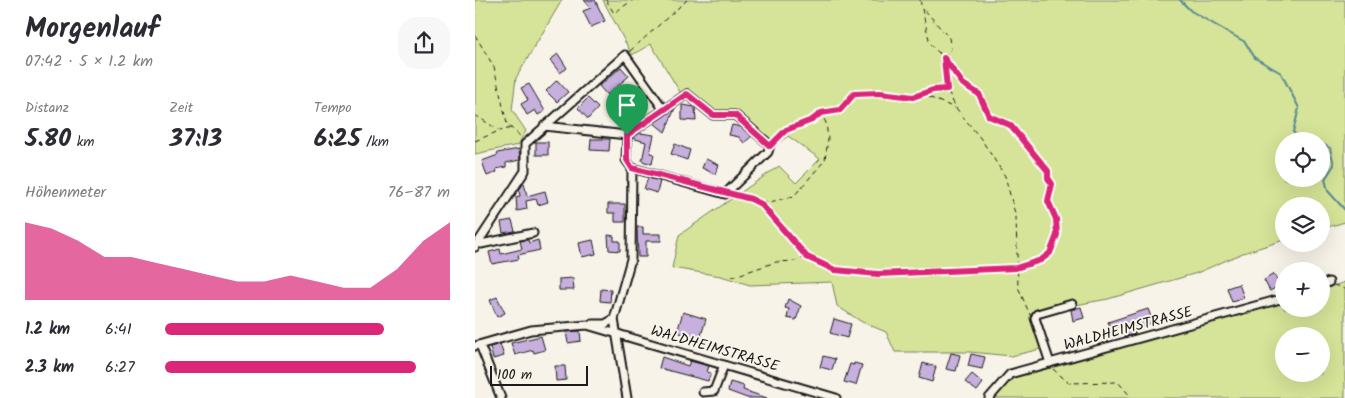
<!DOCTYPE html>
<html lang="de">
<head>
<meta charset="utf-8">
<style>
  :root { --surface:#fff; --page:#f7f7f7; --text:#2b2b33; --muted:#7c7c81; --accent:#db2777 }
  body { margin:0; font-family:Kalam,sans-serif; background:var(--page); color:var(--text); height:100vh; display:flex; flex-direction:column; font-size:19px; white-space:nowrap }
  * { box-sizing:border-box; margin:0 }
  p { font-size:16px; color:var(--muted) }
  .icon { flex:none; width:28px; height:28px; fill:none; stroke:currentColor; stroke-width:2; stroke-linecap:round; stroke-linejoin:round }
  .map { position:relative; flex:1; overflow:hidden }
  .drawer { display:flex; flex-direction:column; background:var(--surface); width:475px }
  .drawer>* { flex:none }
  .fabs { position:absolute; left:800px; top:132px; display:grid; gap:10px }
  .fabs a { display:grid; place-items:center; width:55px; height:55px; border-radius:50%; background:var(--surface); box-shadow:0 5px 20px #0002; font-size:25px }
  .scale { position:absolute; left:15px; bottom:12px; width:98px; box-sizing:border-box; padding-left:5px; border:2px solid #1c1c1c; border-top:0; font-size:14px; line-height:18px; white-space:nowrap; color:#1c1c1c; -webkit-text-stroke:4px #f7f3e8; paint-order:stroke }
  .pin { position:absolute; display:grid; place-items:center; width:42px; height:42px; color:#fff; margin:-51px -21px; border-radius:50% 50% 50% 0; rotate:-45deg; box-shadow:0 0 5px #0007 }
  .pin .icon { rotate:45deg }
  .round { display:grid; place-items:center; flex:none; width:52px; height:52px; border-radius:20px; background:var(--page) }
  .head { display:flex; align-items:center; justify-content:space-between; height:85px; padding:0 25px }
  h1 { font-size:28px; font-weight:700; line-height:38px }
  .stats { display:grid; grid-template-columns:repeat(3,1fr); gap:8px; height:85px; padding:5px 25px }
  .stats div { display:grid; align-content:center }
  .stats b { font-size:25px; font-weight:700 }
  .stats small { font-size:14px; font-weight:400 }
  .stats p { font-size:14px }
  .chart { height:140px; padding:10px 25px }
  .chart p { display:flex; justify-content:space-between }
  .chart svg { width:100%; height:90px; margin-top:5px; fill:var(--accent); opacity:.7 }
  ul { padding:0 25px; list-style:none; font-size:16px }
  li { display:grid; grid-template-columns:80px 60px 1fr; align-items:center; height:38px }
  li i { height:12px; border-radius:6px; background:var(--accent) }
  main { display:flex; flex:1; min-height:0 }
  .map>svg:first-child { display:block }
  .green { fill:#d5e498; stroke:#78805a; fill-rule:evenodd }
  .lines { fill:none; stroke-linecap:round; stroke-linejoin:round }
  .stream { stroke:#5a8893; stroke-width:2 }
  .building { fill:#c7afde; stroke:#1c1c1c }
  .minor-casing { stroke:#1c1c1c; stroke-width:11 }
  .path { stroke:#1c1c1c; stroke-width:1; stroke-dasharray:5 4; stroke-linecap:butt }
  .minor { stroke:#f7f3e8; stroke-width:7 }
  .route-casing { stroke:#fff; stroke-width:10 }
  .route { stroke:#db2777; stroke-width:6 }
  .labels { text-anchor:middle; stroke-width:4; stroke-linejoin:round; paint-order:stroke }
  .street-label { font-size:15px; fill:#1c1c1c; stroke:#f7f3e8 }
</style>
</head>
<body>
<main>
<section class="drawer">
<div class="head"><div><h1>Morgenlauf</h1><p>07:42 · 5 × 1.2 km</p></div><a class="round"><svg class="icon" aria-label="share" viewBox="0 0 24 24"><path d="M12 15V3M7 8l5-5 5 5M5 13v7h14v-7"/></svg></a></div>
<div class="stats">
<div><p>Distanz</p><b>5.80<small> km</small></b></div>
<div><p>Zeit</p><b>37:13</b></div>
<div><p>Tempo</p><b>6:25<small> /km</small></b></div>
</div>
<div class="chart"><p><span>Höhenmeter</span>76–87 m</p>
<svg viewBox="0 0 160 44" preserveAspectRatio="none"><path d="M0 44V6L10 9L20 15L30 23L40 23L50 26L60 29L70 32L80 35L90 35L100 32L110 35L120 38L130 38L140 29L150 15L160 6V44z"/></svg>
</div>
<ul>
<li><b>1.2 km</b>6:41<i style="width:77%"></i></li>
<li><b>2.3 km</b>6:27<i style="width:88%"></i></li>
</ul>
</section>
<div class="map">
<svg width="870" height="398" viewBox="0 0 870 398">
  <rect width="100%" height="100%" fill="#f7f3e8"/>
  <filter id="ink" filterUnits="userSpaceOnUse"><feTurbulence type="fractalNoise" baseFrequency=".02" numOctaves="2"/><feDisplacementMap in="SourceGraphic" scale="10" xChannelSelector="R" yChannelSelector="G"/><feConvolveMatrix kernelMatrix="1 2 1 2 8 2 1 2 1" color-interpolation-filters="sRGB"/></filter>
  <g filter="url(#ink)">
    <g class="green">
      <polygon points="0,0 87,0 41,78 37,110 51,131 43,145 0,154"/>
      <path d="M128,0H870V222L846,229V206H809V240L768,253L722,273L633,299L556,313L566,349L536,356L495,352H420L411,332L387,322L362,306L357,282L275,285L246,276L197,268L204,235L304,166L321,183L345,159L313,136L301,145L263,112L239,111L214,90L205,92L176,44L157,55ZM809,141H846V179H809Z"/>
      <path d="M870,282V398H519L536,378L809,302V309H846V290ZM809,336H846V374H809Z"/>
    </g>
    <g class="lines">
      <g class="stream">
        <polyline points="705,0 716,11 770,42 780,58 806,73 824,108 818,132 826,139 844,141"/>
        <polyline points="846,143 855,148 859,165 850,179 853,191 870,210"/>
      </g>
    </g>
    <g class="building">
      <polygon points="109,0 120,0 130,21 116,27 108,11 116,8"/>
      <polygon points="83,54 92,68 85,73 75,60"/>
      <polygon points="146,67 154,76 132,95 124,86"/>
      <polygon points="82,80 93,92 82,102 71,91"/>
      <polygon points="54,84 70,111 63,115 60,110 52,115 46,104 53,100 46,88"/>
      <polygon points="159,94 172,96 171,109 157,107"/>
      <polygon points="113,98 123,108 113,119 103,108"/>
      <polygon points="207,105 220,107 221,121 207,120"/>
      <polygon points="200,108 190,132 179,123 188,117"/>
      <polygon points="257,125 266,127 277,136 269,143 264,137 254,135"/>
      <polygon points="165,133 179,135 175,153 179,154 177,164 167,161 171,142 157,138"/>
      <polygon points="116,139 135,139 134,151 115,150"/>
      <rect x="61" y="142" width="12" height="13"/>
      <polygon points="200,144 215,150 212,160 196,154"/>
      <polygon points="44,149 45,160 31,163 31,167 21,169 22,172 12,176 7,161 23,155 22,153"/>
      <polygon points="231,159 244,165 240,174 227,168"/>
      <polygon points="173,178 185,181 182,193 169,189"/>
      <polygon points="49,183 52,196 70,191 73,202 63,205 61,199 51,201 52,209 42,211 41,197 45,196 44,190"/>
      <polygon points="133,204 150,204 150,222 140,222 140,213 133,213"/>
      <polygon points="37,220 40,231 28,233 26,222"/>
      <polygon points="162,227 168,227 168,234 186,234 186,241 171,241 171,257 163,257"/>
      <polygon points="133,235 139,236 139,241 145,241 145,251 134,250"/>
      <polygon points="53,240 54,243 63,240 65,250 43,255 44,259 17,264 14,252 25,249 26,254 47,249 45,241"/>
      <polygon points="118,240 121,254 107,257 104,243"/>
      <polygon points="799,274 805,285 795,291 789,280"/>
      <polygon points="98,278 99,290 84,290 84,279"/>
      <polygon points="764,284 769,298 757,302 752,288"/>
      <polygon points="126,289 136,290 135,302 125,301"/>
      <polygon points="22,297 30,313 22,317 15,300"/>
      <polygon points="313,299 326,306 321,320 312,318 314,309 310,308"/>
      <polygon points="606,307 609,318 598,321 596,310"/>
      <polygon points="673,309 678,322 659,330 660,334 651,336 649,326 636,330 633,322"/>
      <polygon points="208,312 231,319 225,339 202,332"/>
      <polygon points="359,319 376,324 372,338 355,333"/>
      <polygon points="105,331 106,341 93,343 91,332"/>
      <polygon points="66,336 70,350 59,353 58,350 40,355 36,343"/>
      <polygon points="25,344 29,356 18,359 15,347"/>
      <polygon points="476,353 485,355 481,371 471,369"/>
      <polygon points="496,354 510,357 507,369 493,366"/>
      <polygon points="348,356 360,359 357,370 345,367"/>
      <polygon points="187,357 213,366 215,361 234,366 232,372 236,373 233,381 184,368"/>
      <polygon points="379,363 387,365 381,385 369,382 375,364 379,365"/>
      <polygon points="448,363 461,367 457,382 444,378"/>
      <polygon points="80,366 90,366 91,380 81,381"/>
      <polygon points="497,374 508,383 502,391 490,382"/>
      <polygon points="255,382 269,386 268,390 292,398 272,398 253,391"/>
    </g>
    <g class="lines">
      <g class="minor-casing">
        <g id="minor">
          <polyline points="69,126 152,135 212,94 238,115 260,115 295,145 293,152 250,194 157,168 156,259 139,319 152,398"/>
          <polyline points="152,135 151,160 157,168"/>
          <polyline points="3,242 6,244 58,233"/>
          <polyline points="0,247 50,171 50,144 150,55 189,110"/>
          <polyline points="846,285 854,282"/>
          <polyline points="117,324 130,324 139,319"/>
          <polyline points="5,345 26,398"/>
          <polyline points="0,346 56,330 112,325 361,398"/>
          <polyline points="575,363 560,318 562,314 597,304"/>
          <polyline points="228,392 239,391 249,365"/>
          <polyline points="514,398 535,374 809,298"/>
        </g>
      </g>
      <g class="path">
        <polyline points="131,0 139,13 158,0"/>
        <polyline points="445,0 455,44 469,58 472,89 481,108 506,139 530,176 541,217 543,287 555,315"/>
        <polyline points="0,35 19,67 32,124 46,137"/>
        <polyline points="155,51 212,0"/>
        <polyline points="446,94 480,108"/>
        <polyline points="0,115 25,131 36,128"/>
        <polyline points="0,141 24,131"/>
        <polyline points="299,141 311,130 337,120 346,113 365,110 379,94 405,93 439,97 458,90 472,89"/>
        <polyline points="258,195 286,204 332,257 360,270 403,274 541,268 566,260 575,253 582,235 581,219 573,201 577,184 573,178 573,171 535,125 514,116 504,95 488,84 469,58 476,49 474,38 448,8"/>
        <polyline points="287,204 319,196 350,160 353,139 351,123 346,113"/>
        <polyline points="257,277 301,262 320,261 331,257"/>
        <polyline points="859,285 870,289"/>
        <polyline points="578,369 594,383 643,382 657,398"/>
      </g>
      <use href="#minor" class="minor"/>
    </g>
  </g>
  <g class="lines" filter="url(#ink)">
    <g class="route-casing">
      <polygon id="route" points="469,58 488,84 504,94 514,116 535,125 573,171 573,178 577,184 573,201 581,219 582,235 575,253 566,260 541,268 403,274 360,270 332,257 286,204 276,199 157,168 152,160 152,135 212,94 238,115 260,115 295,146 311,130 337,120 346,113 365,110 379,94 405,93 438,97 458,90 472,89"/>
    </g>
    <use href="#route" class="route"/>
  </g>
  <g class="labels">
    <g class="street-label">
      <text transform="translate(653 328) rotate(-15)" y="5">WALDHEIMSTRASSE</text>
      <text transform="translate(240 348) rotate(16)" y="5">WALDHEIMSTRASSE</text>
    </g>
  </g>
</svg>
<div class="fabs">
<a><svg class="icon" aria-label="locate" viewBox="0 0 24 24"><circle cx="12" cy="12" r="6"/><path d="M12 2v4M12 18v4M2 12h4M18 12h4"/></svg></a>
<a><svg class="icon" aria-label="layers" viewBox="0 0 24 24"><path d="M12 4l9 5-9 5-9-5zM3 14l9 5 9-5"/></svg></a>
<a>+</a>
<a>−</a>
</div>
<div class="scale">100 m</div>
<div class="pin" style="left:152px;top:135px;background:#1e9e55"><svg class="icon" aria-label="arrive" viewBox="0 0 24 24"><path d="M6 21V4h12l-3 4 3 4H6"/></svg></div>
</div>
</main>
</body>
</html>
